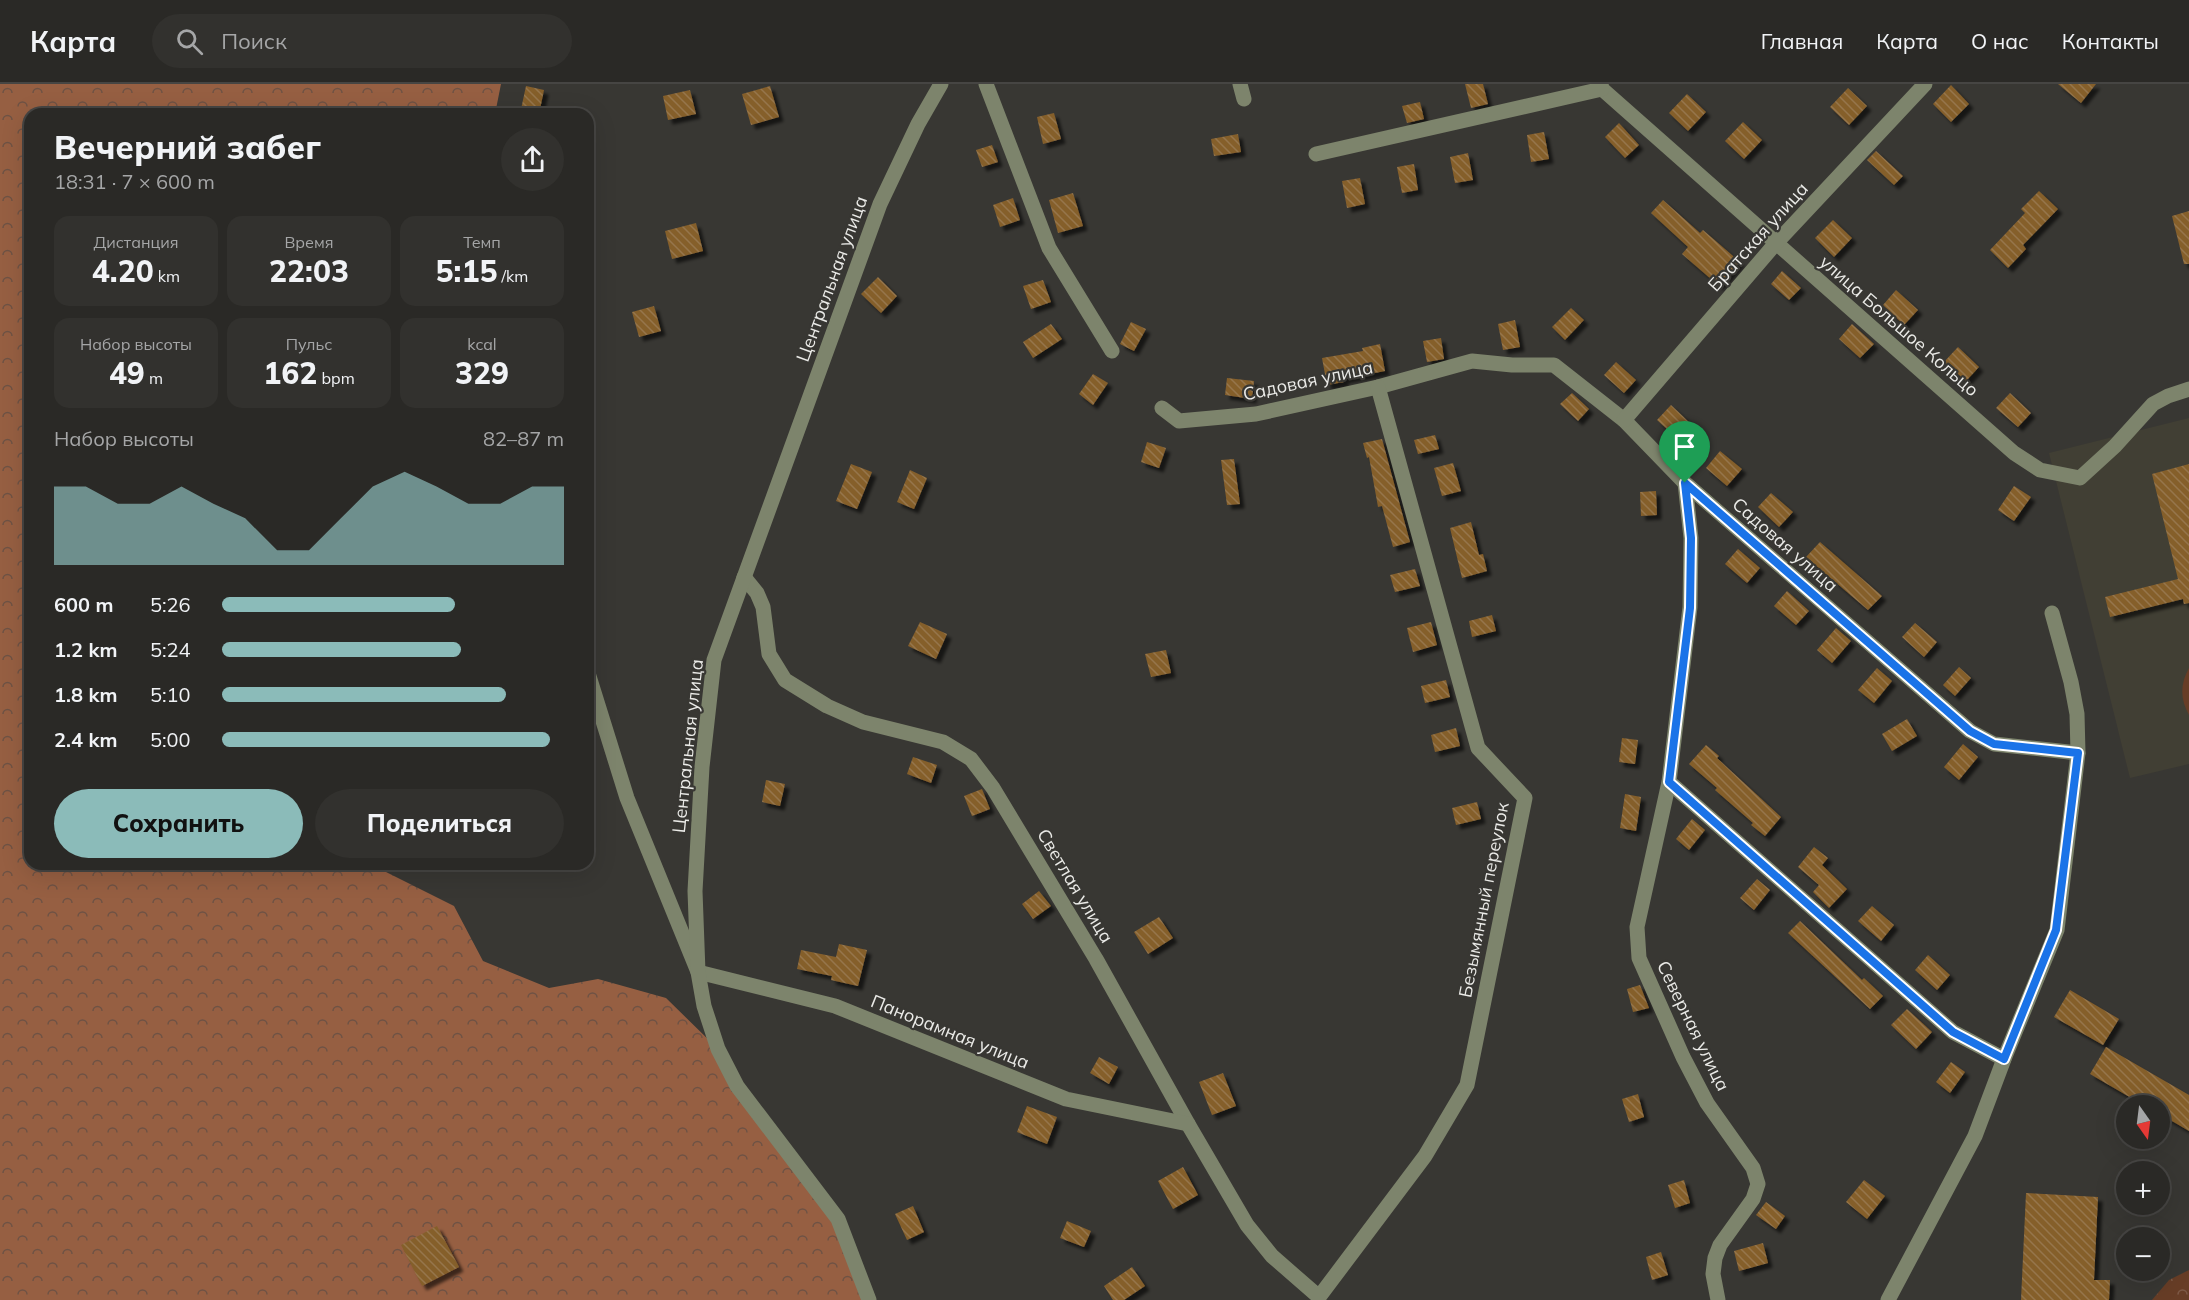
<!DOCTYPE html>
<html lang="ru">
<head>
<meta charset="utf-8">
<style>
  :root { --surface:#2a2926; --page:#32312e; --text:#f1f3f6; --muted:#a5a6a7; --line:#464543; --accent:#8bbbb9 }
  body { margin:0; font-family:Mulish,sans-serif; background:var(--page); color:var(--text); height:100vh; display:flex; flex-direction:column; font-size:22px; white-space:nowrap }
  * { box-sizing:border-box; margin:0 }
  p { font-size:20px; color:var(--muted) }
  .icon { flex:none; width:33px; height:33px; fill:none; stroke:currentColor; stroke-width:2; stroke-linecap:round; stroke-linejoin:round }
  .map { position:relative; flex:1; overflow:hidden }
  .drawer { position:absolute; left:24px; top:24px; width:570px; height:762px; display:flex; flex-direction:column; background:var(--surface); border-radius:18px; box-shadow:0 6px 24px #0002,0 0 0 2px var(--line) }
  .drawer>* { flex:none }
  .needle { width:39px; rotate:166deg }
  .controls { position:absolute; left:2116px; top:1011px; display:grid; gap:12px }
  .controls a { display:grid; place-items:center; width:54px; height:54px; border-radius:50%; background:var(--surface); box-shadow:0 6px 24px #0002,0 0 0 2px var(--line); font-size:30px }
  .pin { position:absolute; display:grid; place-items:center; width:51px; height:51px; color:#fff; margin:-62px -26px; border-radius:50% 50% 50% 0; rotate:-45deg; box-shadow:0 0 6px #0007 }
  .pin .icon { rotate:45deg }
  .round { display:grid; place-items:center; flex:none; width:63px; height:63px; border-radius:32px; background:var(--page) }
  .head { display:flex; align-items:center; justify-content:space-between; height:102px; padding:0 30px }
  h1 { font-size:33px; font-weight:800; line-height:45px }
  .stats { display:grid; grid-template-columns:repeat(3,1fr); gap:9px; height:102px; padding:6px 30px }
  .stats div { display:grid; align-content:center; border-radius:15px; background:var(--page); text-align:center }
  .stats b { font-size:30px; font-weight:800 }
  .stats small { font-size:16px; font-weight:400 }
  .stats p { font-size:16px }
  .chart { height:168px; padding:12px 30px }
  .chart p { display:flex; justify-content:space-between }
  .chart svg { width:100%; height:108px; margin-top:6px; fill:var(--accent); opacity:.7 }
  .button { display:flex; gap:12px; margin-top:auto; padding:12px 30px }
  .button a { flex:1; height:69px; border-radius:36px; background:var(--accent); color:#111; font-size:24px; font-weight:800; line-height:69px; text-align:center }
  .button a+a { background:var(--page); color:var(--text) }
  ul { padding:0 30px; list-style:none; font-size:20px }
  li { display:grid; grid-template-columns:96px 72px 1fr; align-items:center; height:45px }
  li i { height:15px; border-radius:8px; background:var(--accent) }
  header { display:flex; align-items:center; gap:36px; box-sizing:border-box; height:84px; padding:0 30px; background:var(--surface); border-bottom:2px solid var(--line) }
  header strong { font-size:28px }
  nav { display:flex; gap:33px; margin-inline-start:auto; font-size:21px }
  .search { width:420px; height:54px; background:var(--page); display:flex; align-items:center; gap:15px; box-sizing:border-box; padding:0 21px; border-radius:33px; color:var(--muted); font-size:22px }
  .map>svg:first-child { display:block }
  .built { fill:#413f34 }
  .forest { fill:url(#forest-crowns) }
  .park { fill:url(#park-crowns) }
  .pitch { fill:#673d26 }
  .building { fill:url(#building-back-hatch); filter:url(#shadow) }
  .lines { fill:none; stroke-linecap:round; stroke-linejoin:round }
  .minor { stroke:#7d846c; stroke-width:15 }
  .route-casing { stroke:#fff; stroke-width:12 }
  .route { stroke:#1a73e8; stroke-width:8 }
  .labels { text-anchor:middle; stroke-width:4.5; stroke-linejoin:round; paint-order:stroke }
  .street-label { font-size:18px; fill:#ebebe8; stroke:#383733 }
</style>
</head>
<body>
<header>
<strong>Карта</strong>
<div class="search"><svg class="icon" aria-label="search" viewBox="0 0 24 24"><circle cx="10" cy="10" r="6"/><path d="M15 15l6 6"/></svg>Поиск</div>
<nav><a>Главная</a><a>Карта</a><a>О нас</a><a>Контакты</a></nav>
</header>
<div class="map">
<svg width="2189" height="1216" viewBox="0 0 2189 1216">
  <defs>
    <pattern id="forest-crowns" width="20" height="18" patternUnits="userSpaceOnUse" patternTransform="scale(1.5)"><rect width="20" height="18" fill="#965f42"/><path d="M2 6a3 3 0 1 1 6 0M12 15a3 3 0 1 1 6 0" fill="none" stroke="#6e5244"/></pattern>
    <pattern id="park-crowns" width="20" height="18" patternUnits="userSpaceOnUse" patternTransform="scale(1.5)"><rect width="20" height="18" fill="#673d26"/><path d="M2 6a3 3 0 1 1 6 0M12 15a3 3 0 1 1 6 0" fill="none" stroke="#7d5946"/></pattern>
    <pattern id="building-back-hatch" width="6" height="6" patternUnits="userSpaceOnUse" patternTransform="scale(1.5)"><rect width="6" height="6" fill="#855f2c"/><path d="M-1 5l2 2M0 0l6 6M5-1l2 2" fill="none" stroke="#96764b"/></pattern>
    <filter id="shadow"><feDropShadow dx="4.5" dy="4.5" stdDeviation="1.5" flood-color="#0009"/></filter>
  </defs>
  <rect width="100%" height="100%" fill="#383733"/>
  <polygon class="built" points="2189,334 2189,680 2130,694 2049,369"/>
  <polygon class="forest" points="0,0 501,0 495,30 30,30 30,780 370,780 454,822 483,877 549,904 598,895 666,914 718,965 838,1135 869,1216 0,1216"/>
  <polygon class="park" points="2189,1186 2189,1216 2152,1216 2169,1196"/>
  <path class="pitch" d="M2189,584V631C2180,615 2180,600 2189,584Z"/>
  <g class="building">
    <polygon points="1465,0 1483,0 1488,20 1471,24"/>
    <polygon points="2058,0 2096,0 2081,19"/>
    <polygon points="1951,1 1969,20 1951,38 1933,20"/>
    <polygon points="526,2 544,6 539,30 520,30"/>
    <polygon points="770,2 779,33 751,41 742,10"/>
    <polygon points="1848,4 1867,22 1849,41 1830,23"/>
    <polygon points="690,6 696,30 668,36 663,12"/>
    <polygon points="1687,10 1706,28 1688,47 1669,29"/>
    <polygon points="1420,18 1424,35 1407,39 1402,22"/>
    <polygon points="1054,29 1061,55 1043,60 1037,33"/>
    <polygon points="1743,38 1762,56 1744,75 1725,57"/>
    <polygon points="1619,39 1639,61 1625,74 1605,53"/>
    <polygon points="1544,48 1549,75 1531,78 1527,51"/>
    <polygon points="1238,50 1241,68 1214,72 1211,55"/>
    <polygon points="992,61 998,78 982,83 976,66"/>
    <polygon points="1876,67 1903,92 1894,101 1867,76"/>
    <polygon points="1468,69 1473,96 1455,99 1450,73"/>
    <polygon points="1414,80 1418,106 1402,109 1397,83"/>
    <polygon points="1360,94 1365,120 1347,124 1342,97"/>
    <polygon points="2039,107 2058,125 2023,161 2026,165 2008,184 1990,166 2025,129 2021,125"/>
    <polygon points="1073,109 1083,142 1058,149 1049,116"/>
    <polygon points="1013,114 1020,136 1000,143 993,121"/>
    <polygon points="1663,116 1700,149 1703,146 1740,178 1719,202 1682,170 1688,163 1651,129"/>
    <polygon points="2189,127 2189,180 2184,180 2172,132"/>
    <polygon points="1833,136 1852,154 1834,173 1815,154"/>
    <polygon points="696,139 703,167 672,175 665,147"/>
    <polygon points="1782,187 1801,204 1789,216 1771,200"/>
    <polygon points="878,193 897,212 881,229 861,210"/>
    <polygon points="1043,196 1051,218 1031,225 1023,202"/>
    <polygon points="1896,206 1918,226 1904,241 1883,221"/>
    <polygon points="654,222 661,247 639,253 632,228"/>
    <polygon points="1571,224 1584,236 1565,256 1552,243"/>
    <polygon points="1515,236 1520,263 1503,266 1498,240"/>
    <polygon points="1131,238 1146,245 1134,267 1120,260"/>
    <polygon points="1051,240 1062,255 1033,274 1023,258"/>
    <polygon points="1852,240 1874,260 1860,274 1839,255"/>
    <polygon points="1441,254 1444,275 1427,278 1423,257"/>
    <polygon points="1380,260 1385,287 1344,295 1344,298 1327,301 1322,274 1363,267 1362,264"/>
    <polygon points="1958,263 1979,283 1966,297 1944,278"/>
    <polygon points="1616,278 1636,296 1624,309 1604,291"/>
    <polygon points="1093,290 1108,299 1093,321 1079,310"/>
    <polygon points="1227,294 1254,297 1252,315 1225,311"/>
    <polygon points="1572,309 1589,325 1578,337 1560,320"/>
    <polygon points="2010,309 2031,329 2018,343 1996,324"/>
    <polygon points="1671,321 1692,341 1679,356 1657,336"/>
    <polygon points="1435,351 1439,365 1418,370 1414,356"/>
    <polygon points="1382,355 1410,458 1393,463 1382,422 1378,423 1369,373 1367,374 1363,359"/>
    <polygon points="1147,358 1166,364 1159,384 1141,378"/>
    <polygon points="1720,367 1742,385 1727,402 1706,384"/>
    <polygon points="1234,375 1240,420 1227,421 1221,376"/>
    <polygon points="1453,379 1461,407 1442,412 1434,384"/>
    <polygon points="851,380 872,388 857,425 836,417"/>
    <polygon points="2189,380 2189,519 2184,520 2183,515 2110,533 2105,513 2178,495 2152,390"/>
    <polygon points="910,386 927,394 914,425 897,418"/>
    <polygon points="2014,402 2031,413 2014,437 1998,426"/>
    <polygon points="1656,407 1657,431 1641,432 1640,408"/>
    <polygon points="1771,409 1793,428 1779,443 1758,423"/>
    <polygon points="1471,438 1479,471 1483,470 1487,487 1462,494 1450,444"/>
    <polygon points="1820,458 1882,512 1868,526 1806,473"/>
    <polygon points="1738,465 1760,484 1747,499 1725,480"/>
    <polygon points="1415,485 1420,502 1395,508 1390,491"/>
    <polygon points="1787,507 1809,527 1796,541 1774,522"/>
    <polygon points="1492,531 1496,547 1472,553 1469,537"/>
    <polygon points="920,538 947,550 936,575 908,562"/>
    <polygon points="1431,538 1437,561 1413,568 1407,544"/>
    <polygon points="1915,539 1937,558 1924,573 1902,553"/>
    <polygon points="1836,544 1851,557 1832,579 1817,566"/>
    <polygon points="1166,566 1171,589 1151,593 1145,570"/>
    <polygon points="1959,583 1971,594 1955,612 1943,601"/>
    <polygon points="1877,584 1892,597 1874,619 1858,606"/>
    <polygon points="1446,596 1450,613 1425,619 1421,602"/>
    <polygon points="1907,635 1917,652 1892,667 1882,650"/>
    <polygon points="1456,644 1460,662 1435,668 1431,651"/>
    <polygon points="1622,654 1638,656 1635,680 1619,678"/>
    <polygon points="1963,660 1978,673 1959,696 1944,683"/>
    <polygon points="1706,661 1719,672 1717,674 1781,733 1765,752 1751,741 1753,739 1715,706 1717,704 1689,680"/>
    <polygon points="913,673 937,681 931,699 907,690"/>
    <polygon points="766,696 785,700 780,722 762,718"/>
    <polygon points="982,705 990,725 972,732 964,712"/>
    <polygon points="1625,710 1641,713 1636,747 1620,744"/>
    <polygon points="1477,718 1481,735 1456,741 1452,724"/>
    <polygon points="1692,735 1705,746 1689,766 1676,755"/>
    <polygon points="1814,763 1828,774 1822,781 1847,805 1829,824 1813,808 1819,801 1798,783"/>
    <polygon points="1757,795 1770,806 1754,826 1740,814"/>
    <polygon points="1039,807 1051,822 1033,835 1022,820"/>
    <polygon points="1872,822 1894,841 1881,857 1858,837"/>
    <polygon points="1159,833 1173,854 1148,870 1134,848"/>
    <polygon points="1800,837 1862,896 1864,894 1883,912 1870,925 1788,849"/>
    <polygon points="839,860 867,866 858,902 831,896 832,892 797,885 801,866 836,873"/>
    <polygon points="1928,871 1950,891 1937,906 1915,886"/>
    <polygon points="1640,901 1649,924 1633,928 1627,905"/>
    <polygon points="2070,906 2119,935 2103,961 2054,933"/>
    <polygon points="1907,925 1932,948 1916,965 1891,941"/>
    <polygon points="2106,963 2189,1011 2189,1047 2160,1030 2160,1022 2145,1022 2090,990"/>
    <polygon points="1099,973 1118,983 1109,1000 1090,989"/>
    <polygon points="1951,978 1965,988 1950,1009 1936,998"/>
    <polygon points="1223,989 1236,1022 1212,1031 1199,998"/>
    <polygon points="1638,1010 1644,1033 1629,1038 1622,1015"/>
    <polygon points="1027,1022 1057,1033 1047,1060 1017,1048"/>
    <polygon points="1183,1083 1198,1111 1173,1125 1158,1097"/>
    <polygon points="1684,1096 1690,1119 1675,1124 1668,1101"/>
    <polygon points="1864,1096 1885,1112 1867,1135 1846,1118"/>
    <polygon points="2026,1109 2098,1113 2094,1196 2110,1196 2109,1216 2021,1216"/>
    <polygon points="1766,1118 1785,1132 1776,1145 1756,1131"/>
    <polygon points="913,1122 924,1148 907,1156 895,1130"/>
    <polygon points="1067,1137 1091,1147 1084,1163 1060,1154"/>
    <polygon points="437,1142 459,1183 422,1202 401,1161"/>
    <polygon points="1763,1159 1768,1179 1739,1187 1734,1167"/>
    <polygon points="1661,1168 1668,1191 1652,1196 1646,1173"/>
    <polygon points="1132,1183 1145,1202 1124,1216 1113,1216 1104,1202"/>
  </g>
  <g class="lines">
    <g class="minor">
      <polyline points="986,0 1049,164 1112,267"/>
      <polyline points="1240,0 1244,15"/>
      <polyline points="1601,0 1602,5 2014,369 2040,386 2080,394 2115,362 2153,320 2168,312 2189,305"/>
      <polyline points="1316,70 1602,5"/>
      <polyline points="1162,324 1179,337 1256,330 1378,303 1472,277 1512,281 1554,281 1624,336 1685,399 1970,647 1994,660 2078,669"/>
      <polyline points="1624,336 1776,159 1925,0"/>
      <polyline points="1685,399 1691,454 1690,523 1669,698 1637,843 1639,874 1683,973 1707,1019 1753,1084 1758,1100 1753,1115 1720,1161 1715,1174 1713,1190 1718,1216"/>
      <polyline points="744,493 757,509 763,523 769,570 785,596 827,622 863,638 943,658 971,675 993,704 1096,875 1188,1040 1247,1141 1272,1172 1319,1213 1425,1072 1467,1001 1525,714 1478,664 1378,303"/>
      <polyline points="588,589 627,714 698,888 835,922 1066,1015 1188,1040"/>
      <polyline points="1669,698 1953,948 2004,975"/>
      <polyline points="869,1216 838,1135 737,1002 718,965 704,922 698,888 695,807 702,683 714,576 880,120 918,40 941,0"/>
      <polyline points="1888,1216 1975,1052 2004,975 2057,846 2078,669 2077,630 2071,598 2052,529"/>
    </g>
  </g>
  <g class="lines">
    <g class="route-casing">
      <polygon id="route" points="1685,399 1970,647 1994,660 2078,669 2056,846 2004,975 1953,948 1669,698 1690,524 1691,454"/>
    </g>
    <use href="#route" class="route"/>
  </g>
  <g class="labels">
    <g class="street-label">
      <text transform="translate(1758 153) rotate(-48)" y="6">Братская улица</text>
      <text transform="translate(832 195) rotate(-70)" y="6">Центральная улица</text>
      <text transform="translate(1899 242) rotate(41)" y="6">улица Большое Кольцо</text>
      <text transform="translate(1308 297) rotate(-12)" y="6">Садовая улица</text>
      <text transform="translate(1785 461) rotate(41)" y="6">Садовая улица</text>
      <text transform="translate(688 662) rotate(-84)" y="6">Центральная улица</text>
      <text transform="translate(1075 802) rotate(59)" y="6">Светлая улица</text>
      <text transform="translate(1484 816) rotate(-79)" y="6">Безымянный переулок</text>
      <text transform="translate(1693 942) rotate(64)" y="6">Северная улица</text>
      <text transform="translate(950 948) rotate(22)" y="6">Панорамная улица</text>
    </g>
  </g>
</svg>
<div class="controls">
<a><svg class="needle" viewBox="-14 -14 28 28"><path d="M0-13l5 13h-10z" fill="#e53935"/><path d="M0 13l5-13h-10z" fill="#a5a6a7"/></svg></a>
<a>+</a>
<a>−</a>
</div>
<div class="pin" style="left:1685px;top:399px;background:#1e9e55"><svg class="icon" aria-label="arrive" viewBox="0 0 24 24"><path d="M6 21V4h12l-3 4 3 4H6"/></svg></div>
<section class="drawer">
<div class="head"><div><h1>Вечерний забег</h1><p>18:31 · 7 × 600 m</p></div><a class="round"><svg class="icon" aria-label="share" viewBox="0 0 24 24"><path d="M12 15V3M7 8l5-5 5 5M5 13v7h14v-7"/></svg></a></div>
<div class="stats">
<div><p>Дистанция</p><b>4.20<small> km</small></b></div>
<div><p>Время</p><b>22:03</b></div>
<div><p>Темп</p><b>5:15<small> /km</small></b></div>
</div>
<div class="stats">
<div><p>Набор высоты</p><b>49<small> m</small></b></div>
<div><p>Пульс</p><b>162<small> bpm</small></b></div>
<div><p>kcal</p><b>329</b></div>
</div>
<div class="chart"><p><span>Набор высоты</span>82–87 m</p>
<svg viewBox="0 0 160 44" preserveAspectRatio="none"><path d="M0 44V12L10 12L20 19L30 19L40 12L50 19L60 25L70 38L80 38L90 25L100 12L110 6L120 12L130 19L140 19L150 12L160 12V44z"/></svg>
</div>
<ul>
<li><b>600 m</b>5:26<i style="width:68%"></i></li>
<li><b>1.2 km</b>5:24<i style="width:70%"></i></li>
<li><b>1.8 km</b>5:10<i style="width:83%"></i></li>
<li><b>2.4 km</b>5:00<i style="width:96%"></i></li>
</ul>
<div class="button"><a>Сохранить</a><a>Поделиться</a></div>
</section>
</div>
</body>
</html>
